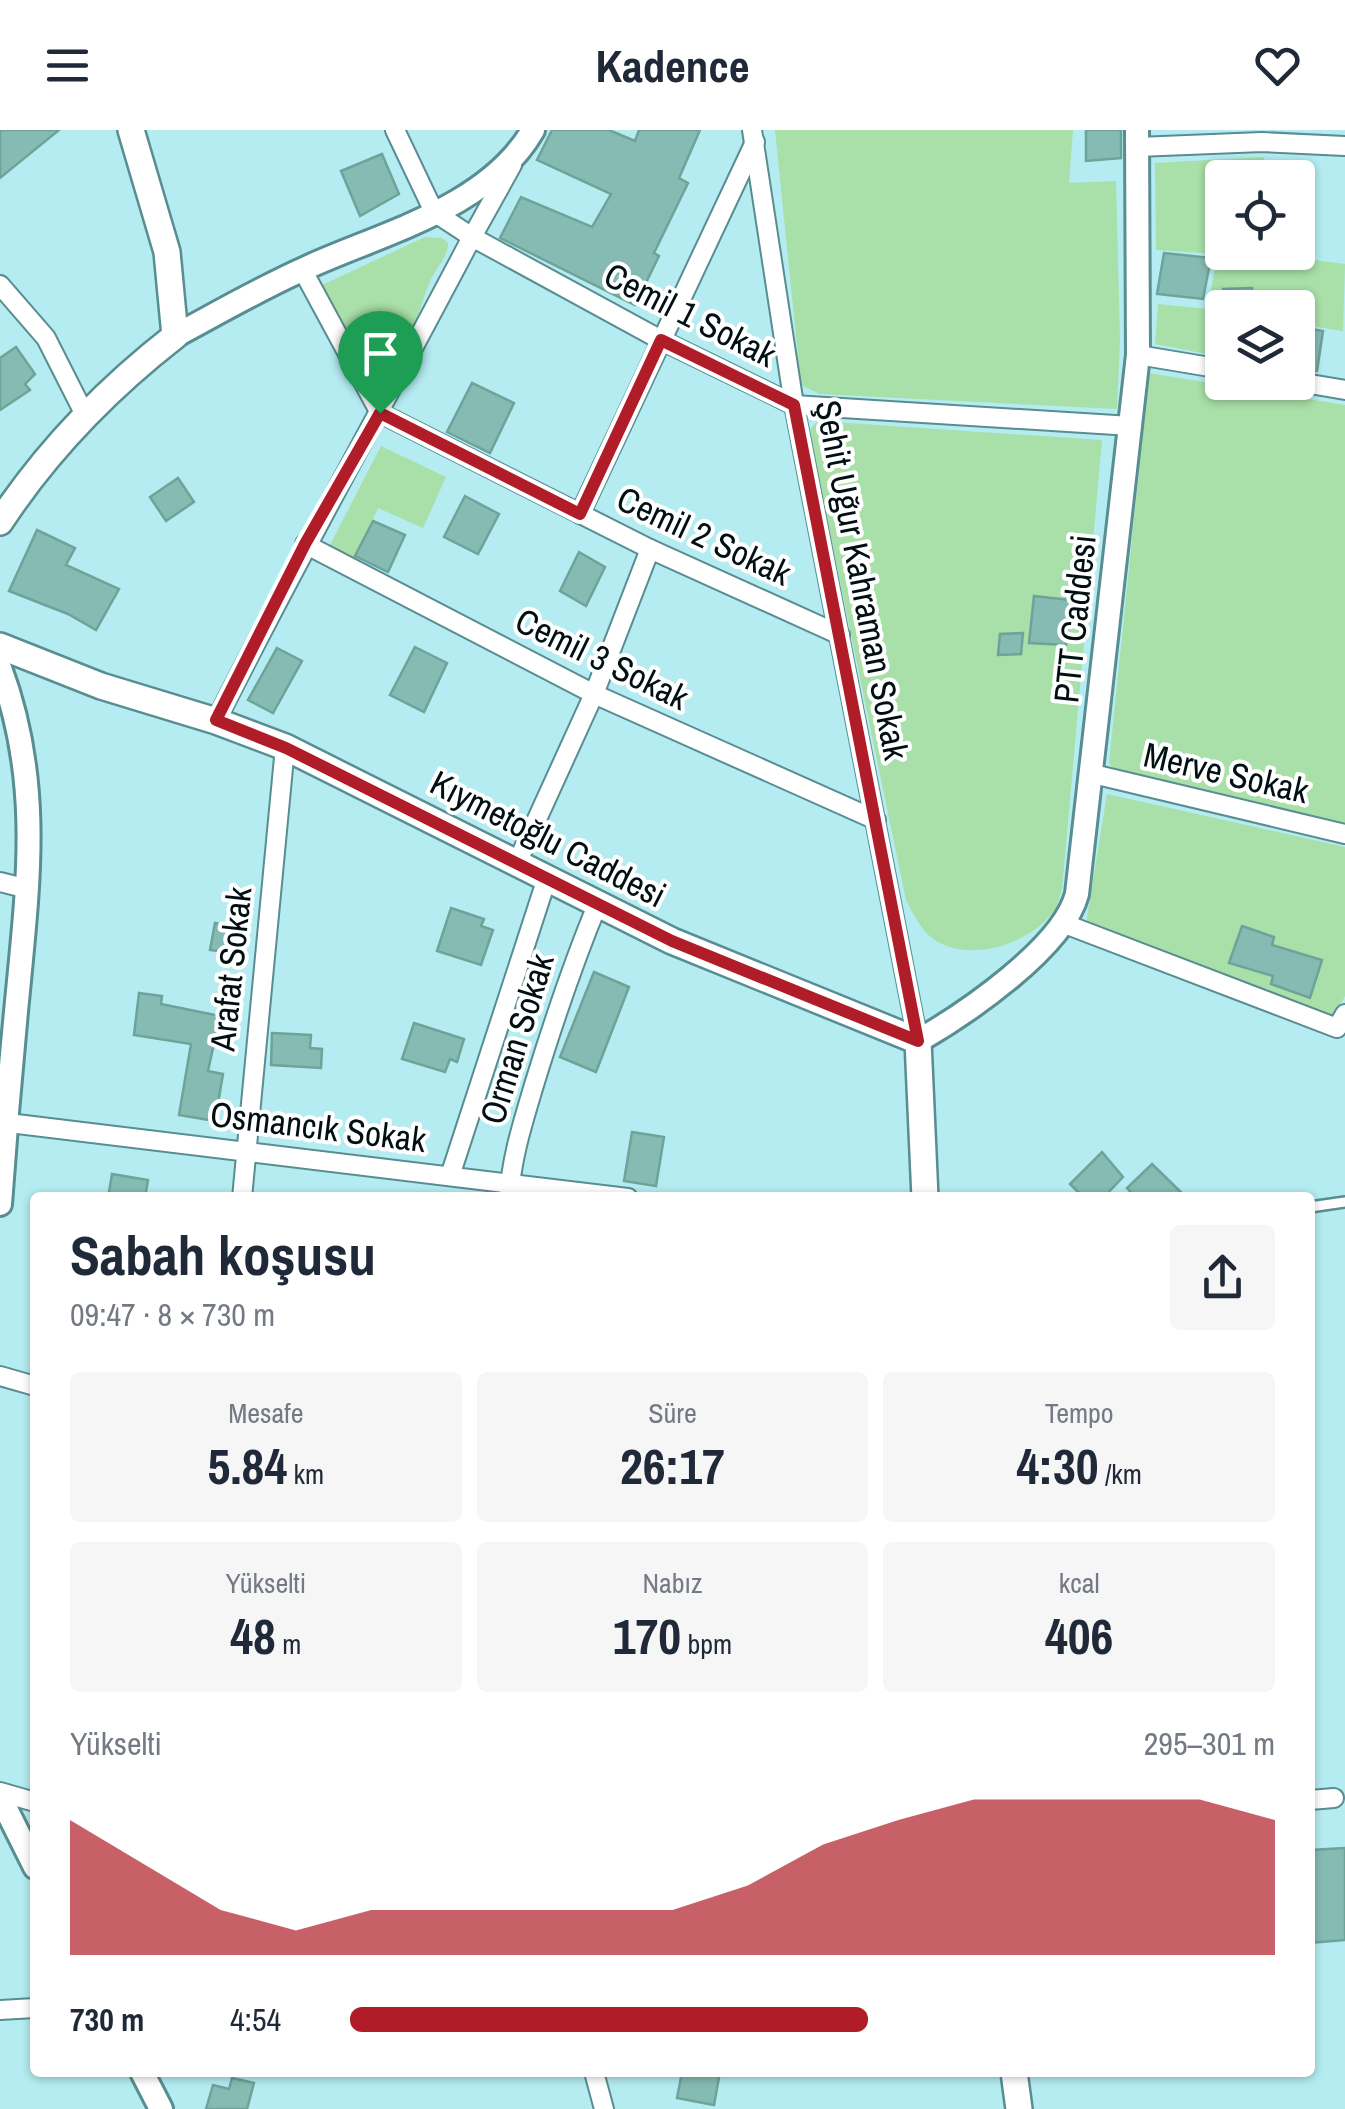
<!DOCTYPE html>
<html lang="tr">
<head>
<meta charset="utf-8">
<style>
  :root { --surface:#fff; --page:#f6f6f7; --text:#1f2937; --muted:#747a83; --accent:#b01d28 }
  body { margin:0; font-family:"Archivo Narrow",sans-serif; background:var(--page); color:var(--text); height:100vh; display:flex; flex-direction:column; font-size:38px; white-space:nowrap }
  * { box-sizing:border-box; margin:0 }
  p { font-size:32px; color:var(--muted) }
  .icon { flex:none; width:55px; height:55px; fill:none; stroke:currentColor; stroke-width:2; stroke-linecap:round; stroke-linejoin:round }
  .map { position:relative; flex:1; overflow:hidden }
  .panel { position:absolute; left:30px; top:1062px; width:1285px; height:885px; display:flex; flex-direction:column; background:var(--surface); border-radius:10px; box-shadow:0 2px 8px #0004 }
  .panel>* { flex:none }
  .controls { position:absolute; left:1205px; top:30px; display:grid; gap:20px }
  .controls a { display:grid; place-items:center; width:110px; height:110px; border-radius:10px; background:var(--surface); box-shadow:0 2px 8px #0004; font-size:50px }
  .pin { position:absolute; display:grid; place-items:center; width:85px; height:85px; color:#fff; margin:-102px -42px; border-radius:50% 50% 50% 0; rotate:-45deg; box-shadow:0 0 10px #0007 }
  .pin .icon { rotate:45deg }
  .round { display:grid; place-items:center; flex:none; width:105px; height:105px; border-radius:10px; background:var(--page) }
  .overview { display:flex; align-items:center; justify-content:space-between; height:170px; padding:0 40px }
  h1 { font-size:55px; font-weight:700; line-height:75px }
  .figures { display:grid; grid-template-columns:repeat(3,1fr); gap:15px; height:170px; padding:10px 40px }
  .figures div { display:grid; align-content:center; border-radius:10px; background:var(--page); text-align:center }
  .figures b { font-size:50px; font-weight:700 }
  .figures small { font-size:28px; font-weight:400 }
  .figures p { font-size:28px }
  .chart { height:280px; padding:20px 40px }
  .chart p { display:flex; justify-content:space-between }
  .chart svg { width:100%; height:180px; margin-top:10px; fill:var(--accent); opacity:.7 }
  ul { padding:0 40px; list-style:none; font-size:32px }
  li { display:grid; grid-template-columns:160px 120px 1fr; align-items:center; height:75px }
  li i { height:25px; border-radius:12px; background:var(--accent) }
  header { display:flex; justify-content:space-between; align-items:center; height:130px; padding:0 40px; background:var(--surface); font-size:45px; font-weight:700 }
  .map>svg:first-child { display:block }
  .green { fill:#a9dfa8 }
  .building { fill:#86bbb3; stroke:#6ea39a; stroke-width:2.5 }
  .lines { fill:none; stroke-linecap:round; stroke-linejoin:round }
  .service-casing { stroke:#588d92; stroke-width:14 }
  .minor-casing { stroke:#588d92; stroke-width:22 }
  .tertiary-casing { stroke:#588d92; stroke-width:28 }
  .secondary-casing { stroke:#588d92; stroke-width:30 }
  .service { stroke:#fff; stroke-width:9 }
  .minor { stroke:#fff; stroke-width:18 }
  .tertiary { stroke:#fff; stroke-width:22 }
  .secondary { stroke:#fff; stroke-width:25 }
  .route-casing { stroke:#fff; stroke-width:20 }
  .route { stroke:#b01d28; stroke-width:12 }
  .labels { text-anchor:middle; stroke-width:8; stroke-linejoin:round; paint-order:stroke }
  .street-label { font-size:35px; fill:#001012; stroke:#fff }
</style>
</head>
<body>
<header><svg class="icon" aria-label="menu" viewBox="0 0 24 24"><path d="M4 6h16M4 12h16M4 18h16"/></svg>Kadence<svg class="icon" aria-label="heart" viewBox="0 0 24 24"><path d="M12 20l-8-8c-3-5 5-10 8-4 3-6 11-1 8 4z"/></svg></header>
<div class="map">
<svg width="1345" height="1979" viewBox="0 0 1345 1979">
  <rect width="100%" height="100%" fill="#b4ecf1"/>
  <g class="green">
    <polygon points="775,0 1073,0 1069,53 1116,51 1120,210 1117,279 820,264 801,255"/>
    <polygon points="1264,27 1263,47 1222,48 1222,122 1259,123 1345,134 1343,201 1298,194 1298,178 1222,178 1222,227 1155,214 1158,174 1208,179 1217,124 1156,120 1155,33"/>
    <path d="M425,107L442,108L448,113C448,127 437,137 431,149C417,180 413,223 383,243L373,239L320,156Z"/>
    <polygon points="1149,243 1345,275 1345,693 1120,646 1109,633"/>
    <path d="M818,291L1102,310L1062,759C1060,765 1058,776 1054,781C1030,813 976,831 940,813C923,805 914,785 906,770L812,316L811,298Z"/>
    <polygon points="381,316 446,347 423,398 378,378 354,430 328,419"/>
    <polygon points="1107,664 1345,717 1345,866 1334,886 1086,793"/>
  </g>
  <g class="building">
    <polygon points="0,0 59,0 0,48"/>
    <polygon points="552,0 609,0 635,11 639,0 700,0 679,48 688,53 654,123 659,126 635,175 500,108 521,67 592,97 611,64 537,30"/>
    <polygon points="1086,0 1121,0 1121,28 1086,31"/>
    <polygon points="382,24 399,64 360,86 341,41"/>
    <polygon points="1164,123 1211,128 1203,169 1157,164"/>
    <polygon points="1252,158 1253,175 1222,178 1223,159"/>
    <polygon points="1298,197 1323,201 1317,241 1298,238"/>
    <polygon points="16,217 35,244 25,254 30,260 0,280 0,228"/>
    <polygon points="472,253 514,273 490,323 447,302"/>
    <polygon points="178,348 194,372 166,391 150,367"/>
    <polygon points="465,366 499,384 478,424 444,407"/>
    <polygon points="373,391 405,405 388,442 355,426"/>
    <polygon points="37,400 75,418 66,435 119,459 96,500 68,484 9,461"/>
    <polygon points="579,422 605,437 586,476 560,461"/>
    <polygon points="1034,466 1071,470 1066,515 1029,513"/>
    <polygon points="1023,503 1021,524 998,525 1000,504"/>
    <polygon points="415,517 447,533 424,582 390,565"/>
    <polygon points="277,518 302,531 273,583 248,570"/>
    <polygon points="451,778 484,789 481,796 493,800 481,835 437,821"/>
    <polygon points="215,793 244,798 240,824 210,820"/>
    <polygon points="1242,796 1274,807 1272,815 1322,830 1310,868 1271,854 1273,846 1229,833"/>
    <polygon points="594,842 629,857 596,942 560,927"/>
    <polygon points="139,863 162,866 161,874 220,886 208,941 223,944 215,991 179,985 191,914 134,905"/>
    <polygon points="414,893 464,909 457,932 450,929 445,942 402,929"/>
    <polygon points="272,903 311,905 310,918 322,919 321,938 271,935"/>
    <polygon points="632,1002 664,1007 656,1056 624,1051"/>
    <polygon points="1102,1022 1123,1047 1103,1068 1084,1068 1070,1054"/>
    <polygon points="1152,1034 1187,1068 1136,1068 1127,1058"/>
    <polygon points="112,1044 148,1050 145,1068 108,1068"/>
    <polygon points="1345,1718 1345,1810 1310,1813 1310,1720"/>
    <polygon points="682,1942 720,1942 714,1975 677,1968"/>
    <polygon points="232,1948 254,1953 247,1979 206,1979 213,1955 229,1959"/>
  </g>
  <g class="lines">
    <g class="service-casing">
      <polyline id="service" points="1310,1077 1345,1072"/>
    </g>
    <g class="minor-casing">
      <g id="minor">
        <polyline points="395,0 434,82 472,107 512,35"/>
        <polyline points="752,0 794,275 918,911"/>
        <polyline points="1137,17 1262,12 1345,16"/>
        <polyline points="302,139 380,283 650,419 840,505"/>
        <polyline points="0,155 46,208 85,285"/>
        <polyline points="1138,225 1222,239"/>
        <polyline points="1298,252 1345,260"/>
        <polyline points="580,384 755,12"/>
        <polyline points="305,414 594,564 876,690"/>
        <path d="M216,591C298,428 387,269 472,107L661,210L794,275L1131,296"/>
        <polyline points="1093,644 1345,704"/>
        <polyline points="517,733 594,564 650,419"/>
        <polyline points="0,752 28,759"/>
        <polyline points="1065,794 1337,898 1345,884"/>
        <polyline points="0,992 628,1068"/>
        <polyline points="450,1046 547,748"/>
        <polyline points="242,1068 285,617"/>
        <path d="M509,1068C511,1029 523,992 534,955C553,893 573,833 598,773"/>
        <polyline points="0,1246 35,1256"/>
        <polyline points="0,1662 35,1672"/>
        <polyline points="1310,1670 1334,1668"/>
        <polyline points="0,1880 35,1878"/>
        <polyline points="594,1942 604,1979"/>
      </g>
    </g>
    <g class="tertiary-casing">
      <g id="tertiary">
        <path d="M175,206C218,183 261,158 306,138C382,103 488,78 533,0"/>
        <path d="M0,538C41,648 29,747 18,861C11,932 5,1003 0,1074"/>
        <path d="M918,911C965,884 1063,818 1077,764L1138,225L1137,0"/>
        <polyline points="0,1667 35,1737"/>
        <polyline points="142,1942 161,1979"/>
      </g>
    </g>
    <g class="secondary-casing">
      <g id="secondary">
        <path d="M0,392C48,319 107,259 175,206L167,122L131,0"/>
        <polyline points="0,516 101,556 216,591 285,617 672,811 918,911 925,1068"/>
        <polyline points="1014,1942 1019,1979"/>
      </g>
    </g>
    <use href="#service" class="service"/>
    <use href="#minor" class="minor"/>
    <use href="#tertiary" class="tertiary"/>
    <use href="#secondary" class="secondary"/>
  </g>
  <g class="lines">
    <g class="route-casing">
      <polygon id="route" points="661,210 794,275 918,911 672,811 286,618 216,590 305,414 380,283 580,384"/>
    </g>
    <use href="#route" class="route"/>
  </g>
  <g class="labels">
    <g class="street-label">
      <text transform="translate(690 185) rotate(27)" y="12">Cemil 1 Sokak</text>
      <text transform="translate(704 406) rotate(25)" y="12">Cemil 2 Sokak</text>
      <text transform="translate(862 450) rotate(79)" y="12">Şehit Uğur Kahraman Sokak</text>
      <text transform="translate(1075 489) rotate(-84)" y="12">PTT Caddesi</text>
      <text transform="translate(602 529) rotate(26)" y="12">Cemil 3 Sokak</text>
      <text transform="translate(1226 643) rotate(13)" y="12">Merve Sokak</text>
      <text transform="translate(548 709) rotate(27)" y="12">Kıymetoğlu Caddesi</text>
      <text transform="translate(231 839) rotate(-84)" y="12">Arafat Sokak</text>
      <text transform="translate(517 909) rotate(-73)" y="12">Orman Sokak</text>
      <text transform="translate(318 997) rotate(7)" y="12">Osmancık Sokak</text>
    </g>
  </g>
</svg>
<div class="controls">
<a><svg class="icon" aria-label="locate" viewBox="0 0 24 24"><circle cx="12" cy="12" r="6"/><path d="M12 2v4M12 18v4M2 12h4M18 12h4"/></svg></a>
<a><svg class="icon" aria-label="layers" viewBox="0 0 24 24"><path d="M12 4l9 5-9 5-9-5zM3 14l9 5 9-5"/></svg></a>
</div>
<div class="pin" style="left:380px;top:283px;background:#1e9e55"><svg class="icon" aria-label="arrive" viewBox="0 0 24 24"><path d="M6 21V4h12l-3 4 3 4H6"/></svg></div>
<section class="panel">
<div class="overview"><div><h1>Sabah koşusu</h1><p>09:47 · 8 × 730 m</p></div><a class="round"><svg class="icon" aria-label="share" viewBox="0 0 24 24"><path d="M12 15V3M7 8l5-5 5 5M5 13v7h14v-7"/></svg></a></div>
<div class="figures">
<div><p>Mesafe</p><b>5.84<small> km</small></b></div>
<div><p>Süre</p><b>26:17</b></div>
<div><p>Tempo</p><b>4:30<small> /km</small></b></div>
</div>
<div class="figures">
<div><p>Yükselti</p><b>48<small> m</small></b></div>
<div><p>Nabız</p><b>170<small> bpm</small></b></div>
<div><p>kcal</p><b>406</b></div>
</div>
<div class="chart"><p><span>Yükselti</span>295–301 m</p>
<svg viewBox="0 0 160 44" preserveAspectRatio="none"><path d="M0 44V11L10 22L20 33L30 38L40 33L50 33L60 33L70 33L80 33L90 27L100 17L110 11L120 6L130 6L140 6L150 6L160 11V44z"/></svg>
</div>
<ul>
<li><b>730 m</b>4:54<i style="width:56%"></i></li>
</ul>
</section>
</div>
</body>
</html>
